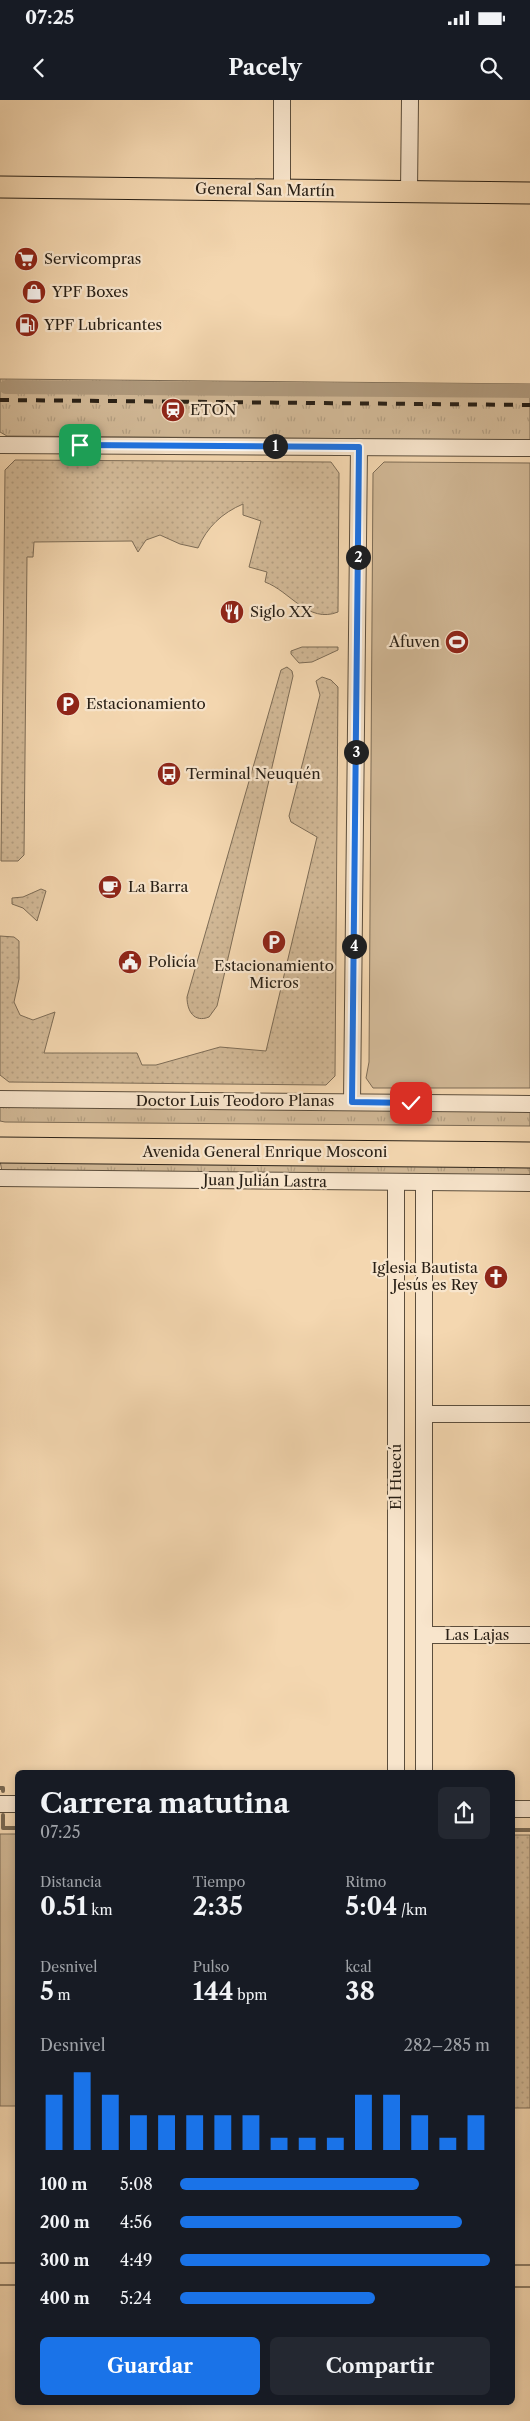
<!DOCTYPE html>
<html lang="es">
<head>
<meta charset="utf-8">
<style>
  :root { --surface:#171b24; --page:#242831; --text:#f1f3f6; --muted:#9ea1a6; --accent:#1a73e8 }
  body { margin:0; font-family:"Libre Caslon Text",serif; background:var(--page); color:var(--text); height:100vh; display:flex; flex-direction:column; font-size:19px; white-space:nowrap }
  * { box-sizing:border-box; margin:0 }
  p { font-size:16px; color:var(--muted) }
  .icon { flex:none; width:28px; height:28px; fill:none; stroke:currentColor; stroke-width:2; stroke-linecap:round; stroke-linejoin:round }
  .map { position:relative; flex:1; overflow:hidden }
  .sheet { position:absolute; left:15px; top:1670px; width:500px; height:635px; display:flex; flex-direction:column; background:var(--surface); border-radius:8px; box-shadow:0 2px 8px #0003 }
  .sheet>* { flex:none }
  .pin { position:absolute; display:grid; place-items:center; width:42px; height:42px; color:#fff; margin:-21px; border-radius:10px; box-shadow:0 2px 8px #0006 }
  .km { position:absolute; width:25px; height:25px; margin:-12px; border-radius:50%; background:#222; color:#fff; font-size:14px; line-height:25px; text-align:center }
  .round { display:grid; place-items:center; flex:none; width:52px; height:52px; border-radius:8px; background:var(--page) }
  .headline { display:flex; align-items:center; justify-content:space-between; height:85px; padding:0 25px }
  h1 { font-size:28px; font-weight:700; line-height:38px }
  .stats { display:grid; grid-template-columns:repeat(3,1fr); gap:8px; height:85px; padding:5px 25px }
  .stats div { display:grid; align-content:center }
  .stats b { font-size:25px; font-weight:700 }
  .stats small { font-size:14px; font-weight:400 }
  .stats p { font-size:14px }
  .chart { height:140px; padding:10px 25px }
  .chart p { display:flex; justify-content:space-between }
  .chart svg { width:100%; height:90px; margin-top:5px; stroke:var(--accent); stroke-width:6 }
  .action { display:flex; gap:10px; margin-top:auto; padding:10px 25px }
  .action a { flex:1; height:58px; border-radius:8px; background:var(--accent); color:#fff; font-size:20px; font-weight:700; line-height:58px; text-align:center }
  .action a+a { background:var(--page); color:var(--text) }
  ul { padding:0 25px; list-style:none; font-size:16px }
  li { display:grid; grid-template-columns:80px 60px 1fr; align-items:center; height:38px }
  li i { height:12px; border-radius:6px; background:var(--accent) }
  .status { display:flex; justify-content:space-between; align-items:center; height:35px; padding:0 25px; background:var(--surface); direction:ltr }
  .status svg { height:14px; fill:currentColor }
  header { display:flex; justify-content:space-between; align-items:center; height:65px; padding:0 25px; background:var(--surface); font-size:22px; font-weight:700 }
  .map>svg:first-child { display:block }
  .grass { fill:url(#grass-tufts); stroke:#7d6c56 }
  .park { fill:url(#park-dots); stroke:#7d6c56 }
  .pitch { fill:#d1b896; stroke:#7d6c56 }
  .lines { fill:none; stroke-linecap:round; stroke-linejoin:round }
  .stream { stroke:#796953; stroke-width:4 }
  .canal { stroke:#af997c; stroke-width:14 }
  .minor-casing { stroke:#5c4e3c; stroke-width:18 }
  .major-casing { stroke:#292016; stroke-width:23 }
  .highway-casing { stroke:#292016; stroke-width:27 }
  .minor { stroke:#f8e5cc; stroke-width:16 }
  .major { stroke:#f4d7b0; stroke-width:21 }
  .highway { stroke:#f4d7b0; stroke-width:25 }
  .rail { stroke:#292016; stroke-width:4; stroke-dasharray:9 9; stroke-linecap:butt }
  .route-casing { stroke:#fff; stroke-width:10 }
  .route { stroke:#1a73e8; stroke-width:6 }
  .labels { text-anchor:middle; stroke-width:4.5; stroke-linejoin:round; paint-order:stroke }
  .street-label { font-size:15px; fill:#292016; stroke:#f8e5cc }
  .poi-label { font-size:15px; fill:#292016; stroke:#f8e5cc; text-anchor:start }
</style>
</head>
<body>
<div class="status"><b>07:25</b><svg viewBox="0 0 49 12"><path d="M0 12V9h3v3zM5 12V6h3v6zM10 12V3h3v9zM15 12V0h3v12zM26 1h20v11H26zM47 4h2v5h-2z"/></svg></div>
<header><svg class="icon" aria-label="back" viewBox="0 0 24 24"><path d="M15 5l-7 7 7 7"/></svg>Pacely<svg class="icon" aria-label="search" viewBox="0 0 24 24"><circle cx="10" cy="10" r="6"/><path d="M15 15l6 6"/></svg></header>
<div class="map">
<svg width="530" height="2321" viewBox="0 0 530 2321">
  <defs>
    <pattern id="grass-tufts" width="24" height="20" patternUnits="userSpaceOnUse" patternTransform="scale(1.25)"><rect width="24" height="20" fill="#d1b896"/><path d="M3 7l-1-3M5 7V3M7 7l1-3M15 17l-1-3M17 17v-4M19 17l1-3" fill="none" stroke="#b39e81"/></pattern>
    <pattern id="park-dots" width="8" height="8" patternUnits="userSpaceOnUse" patternTransform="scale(1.25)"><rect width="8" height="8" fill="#d1b896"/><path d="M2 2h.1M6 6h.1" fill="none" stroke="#b39e81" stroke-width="1.8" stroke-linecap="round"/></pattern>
  </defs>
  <rect width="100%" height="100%" fill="#f4d7b0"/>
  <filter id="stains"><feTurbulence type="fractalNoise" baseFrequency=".004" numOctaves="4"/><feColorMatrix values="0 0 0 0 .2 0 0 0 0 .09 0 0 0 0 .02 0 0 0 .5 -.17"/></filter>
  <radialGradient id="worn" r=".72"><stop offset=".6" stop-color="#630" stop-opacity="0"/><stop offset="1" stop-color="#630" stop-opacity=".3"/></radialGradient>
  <g class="grass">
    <polygon points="0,279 530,284 530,340 7,336 0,332"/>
    <polygon points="0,1006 530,1010 530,1026 5,1022 0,1021"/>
    <polygon points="0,1061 530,1066 530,1077 2,1071"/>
  </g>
  <g class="park">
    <path d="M15,360L331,362L339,373L338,512C308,524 290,491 265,482L267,472L249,467L261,421L243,415V404C222,413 207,427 198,448L180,444L160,435L146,440L138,452L132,441L34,442L33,457H27L24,755L18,761H1L5,370Z"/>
    <polygon points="302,547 338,547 338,550 312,562 299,563 291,554 291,551"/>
    <path d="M287,567L292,571L293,576L217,906L209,917C194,923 187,911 187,897L281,570Z"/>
    <polygon points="322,577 331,580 338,587 335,976 326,985 9,982 0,975 0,836 14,837 19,841 19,879 14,902 20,915 33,920 55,912 44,953 137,953 142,965 156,965 220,947 266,951 317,737 291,722 289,716 320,595 316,581"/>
    <polygon points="41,789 46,791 37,821 23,808 12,804 12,798 23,797"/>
    <rect x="513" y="1735" width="17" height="273"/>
  </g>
  <g class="pitch">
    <polygon points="384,362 530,363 530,988 373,988 366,978 369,962 373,373"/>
    <rect x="0" y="1734" width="17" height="272"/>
  </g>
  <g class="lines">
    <g class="stream">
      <polyline points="0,1688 3,1688 3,1691"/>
      <polyline points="3,1715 3,1728 18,1728"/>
      <polyline points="512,1730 530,1730"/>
    </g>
    <polyline class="canal" points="6,287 530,291"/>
    <g class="minor-casing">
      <g id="minor">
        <polyline points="282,90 282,0"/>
        <polyline points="409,91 410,0"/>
        <polyline points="0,345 530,348"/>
        <polyline points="0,999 530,1004"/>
        <polyline points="352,1002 359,347"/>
        <polyline points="0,1078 530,1083"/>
        <polyline points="396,1082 396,1672"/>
        <polyline points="424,1314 530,1314"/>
        <polyline points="424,1535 530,1535"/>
        <polyline points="424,1672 424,1082"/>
        <polyline points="0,1704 18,1704"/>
        <polyline points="512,1709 530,1709"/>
      </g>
    </g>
    <g class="major-casing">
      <g id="major">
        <polyline points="0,87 530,93"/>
        <polyline points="0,2174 18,2174"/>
        <polyline points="512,2176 530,2176"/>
      </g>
    </g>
    <g class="highway-casing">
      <polyline id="highway" points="0,1050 530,1055"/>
    </g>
    <use href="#minor" class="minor"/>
    <use href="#major" class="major"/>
    <use href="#highway" class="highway"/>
    <polyline class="rail" points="0,300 530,305"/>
  </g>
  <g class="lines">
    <g class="route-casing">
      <polyline id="route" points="80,345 359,347 352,1002 411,1003"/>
    </g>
    <use href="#route" class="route"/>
  </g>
  <defs>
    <g id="supermarket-disc" transform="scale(1.25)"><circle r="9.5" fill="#8f2418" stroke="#f8e5cc"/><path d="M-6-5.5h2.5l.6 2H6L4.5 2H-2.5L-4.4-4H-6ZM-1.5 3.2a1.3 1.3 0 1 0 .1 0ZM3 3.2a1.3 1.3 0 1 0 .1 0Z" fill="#fff"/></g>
    <g id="shop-disc" transform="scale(1.25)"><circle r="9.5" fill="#8f2418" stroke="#f8e5cc"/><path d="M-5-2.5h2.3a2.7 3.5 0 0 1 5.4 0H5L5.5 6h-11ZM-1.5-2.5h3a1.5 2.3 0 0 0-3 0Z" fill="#fff"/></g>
    <g id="fuel-disc" transform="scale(1.25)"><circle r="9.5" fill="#8f2418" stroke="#f8e5cc"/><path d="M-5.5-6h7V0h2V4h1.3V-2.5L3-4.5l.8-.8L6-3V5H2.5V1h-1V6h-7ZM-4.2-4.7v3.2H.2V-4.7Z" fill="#fff"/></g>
    <g id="station-disc" transform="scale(1.25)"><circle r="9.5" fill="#8f2418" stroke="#f8e5cc"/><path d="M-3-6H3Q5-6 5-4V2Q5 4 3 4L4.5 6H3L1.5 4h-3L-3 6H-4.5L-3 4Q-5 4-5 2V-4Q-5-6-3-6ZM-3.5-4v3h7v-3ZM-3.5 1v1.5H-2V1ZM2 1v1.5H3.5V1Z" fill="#fff"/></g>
    <g id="restaurant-disc" transform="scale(1.25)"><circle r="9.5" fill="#8f2418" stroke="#f8e5cc"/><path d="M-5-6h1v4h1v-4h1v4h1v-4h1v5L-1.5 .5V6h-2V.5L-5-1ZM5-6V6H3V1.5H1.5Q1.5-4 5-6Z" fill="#fff"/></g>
    <g id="stadium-disc" transform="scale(1.25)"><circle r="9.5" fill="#8f2418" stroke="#f8e5cc"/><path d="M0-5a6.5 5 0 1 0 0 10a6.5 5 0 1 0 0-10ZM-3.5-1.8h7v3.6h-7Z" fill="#fff"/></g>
    <g id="parking-disc" transform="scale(1.25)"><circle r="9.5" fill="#8f2418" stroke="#f8e5cc"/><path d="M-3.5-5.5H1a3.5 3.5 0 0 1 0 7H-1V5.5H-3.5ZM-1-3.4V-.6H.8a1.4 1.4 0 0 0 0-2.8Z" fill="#fff"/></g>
    <g id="bus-disc" transform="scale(1.25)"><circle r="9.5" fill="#8f2418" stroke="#f8e5cc"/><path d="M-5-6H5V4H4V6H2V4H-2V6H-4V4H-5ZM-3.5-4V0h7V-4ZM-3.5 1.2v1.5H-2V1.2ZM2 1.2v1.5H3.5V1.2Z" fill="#fff"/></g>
    <g id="cafe-disc" transform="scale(1.25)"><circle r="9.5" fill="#8f2418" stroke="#f8e5cc"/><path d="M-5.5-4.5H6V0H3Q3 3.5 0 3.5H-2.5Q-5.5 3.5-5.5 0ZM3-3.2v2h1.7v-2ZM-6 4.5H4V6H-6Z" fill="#fff"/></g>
    <g id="civic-disc" transform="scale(1.25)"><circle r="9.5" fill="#8f2418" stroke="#f8e5cc"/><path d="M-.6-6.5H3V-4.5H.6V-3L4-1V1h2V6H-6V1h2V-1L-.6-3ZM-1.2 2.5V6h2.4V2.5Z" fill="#fff"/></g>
    <g id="church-disc" transform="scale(1.25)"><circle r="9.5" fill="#8f2418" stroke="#f8e5cc"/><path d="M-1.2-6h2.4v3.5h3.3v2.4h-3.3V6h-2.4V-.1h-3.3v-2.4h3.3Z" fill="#fff"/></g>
  </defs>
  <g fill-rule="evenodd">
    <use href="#supermarket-disc" x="26" y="159"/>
    <use href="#shop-disc" x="34" y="192"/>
    <use href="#fuel-disc" x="27" y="225"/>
    <use href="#station-disc" x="173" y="310"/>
    <use href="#restaurant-disc" x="232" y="512"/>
    <use href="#stadium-disc" x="457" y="542"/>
    <use href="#parking-disc" x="68" y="604"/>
    <use href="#bus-disc" x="169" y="674"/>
    <use href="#cafe-disc" x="110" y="787"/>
    <use href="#parking-disc" x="274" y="842"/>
    <use href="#civic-disc" x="130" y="862"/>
    <use href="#church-disc" x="496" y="1177"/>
  </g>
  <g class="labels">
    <g class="street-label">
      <text transform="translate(265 90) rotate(1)" y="5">General San Martín</text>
      <text x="235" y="1006">Doctor Luis Teodoro Planas</text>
      <text x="265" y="1057">Avenida General Enrique Mosconi</text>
      <text transform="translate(265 1081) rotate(1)" y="5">Juan Julián Lastra</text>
      <text transform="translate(396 1377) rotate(-90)" y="5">El Huecú</text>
      <text x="477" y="1540">Las Lajas</text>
    </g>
    <g class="poi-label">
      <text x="44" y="164">Servicompras</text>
      <text x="52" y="197">YPF Boxes</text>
      <text x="44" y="230">YPF Lubricantes</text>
      <text x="190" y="315">ETON</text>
      <text x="250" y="517">Siglo XX</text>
      <text x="440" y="547" text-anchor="end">Afuven</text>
      <text x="86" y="609">Estacionamiento</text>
      <text x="186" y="679">Terminal Neuquén</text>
      <text x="128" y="792">La Barra</text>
      <text x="148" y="867">Policía</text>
      <text x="274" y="871" text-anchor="middle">Estacionamiento<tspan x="274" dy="17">Micros</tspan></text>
      <text x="478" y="1173" text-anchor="end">Iglesia Bautista<tspan x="478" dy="17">Jesús es Rey</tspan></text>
    </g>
  </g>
  <rect width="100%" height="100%" filter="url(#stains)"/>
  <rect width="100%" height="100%" fill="url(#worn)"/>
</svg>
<div class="pin" style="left:80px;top:345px;background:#1e9e55"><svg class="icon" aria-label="arrive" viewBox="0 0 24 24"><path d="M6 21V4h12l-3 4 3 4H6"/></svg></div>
<div class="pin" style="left:411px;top:1003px;background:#d93025"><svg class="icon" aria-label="check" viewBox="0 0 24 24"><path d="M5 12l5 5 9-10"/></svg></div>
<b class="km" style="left:275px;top:346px">1</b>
<b class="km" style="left:358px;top:457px">2</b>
<b class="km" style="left:356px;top:652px">3</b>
<b class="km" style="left:354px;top:846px">4</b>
<section class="sheet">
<div class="headline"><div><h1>Carrera matutina</h1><p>07:25</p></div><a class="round"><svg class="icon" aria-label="share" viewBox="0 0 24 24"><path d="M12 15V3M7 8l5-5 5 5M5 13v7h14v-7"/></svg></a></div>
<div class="stats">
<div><p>Distancia</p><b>0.51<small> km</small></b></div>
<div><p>Tiempo</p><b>2:35</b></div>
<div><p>Ritmo</p><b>5:04<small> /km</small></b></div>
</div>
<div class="stats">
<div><p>Desnivel</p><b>5<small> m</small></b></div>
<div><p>Pulso</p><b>144<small> bpm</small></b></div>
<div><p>kcal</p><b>38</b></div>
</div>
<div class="chart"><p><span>Desnivel</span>282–285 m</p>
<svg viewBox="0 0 160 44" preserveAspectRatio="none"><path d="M5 44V17M15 44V6M25 44V17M35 44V27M45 44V27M55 44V27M65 44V27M75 44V27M85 44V38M95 44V38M105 44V38M115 44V17M125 44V17M135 44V27M145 44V38M155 44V27"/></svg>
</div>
<ul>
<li><b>100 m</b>5:08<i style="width:77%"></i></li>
<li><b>200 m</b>4:56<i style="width:91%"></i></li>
<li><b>300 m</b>4:49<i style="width:100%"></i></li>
<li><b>400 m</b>5:24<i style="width:63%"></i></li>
</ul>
<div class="action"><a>Guardar</a><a>Compartir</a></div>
</section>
</div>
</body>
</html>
